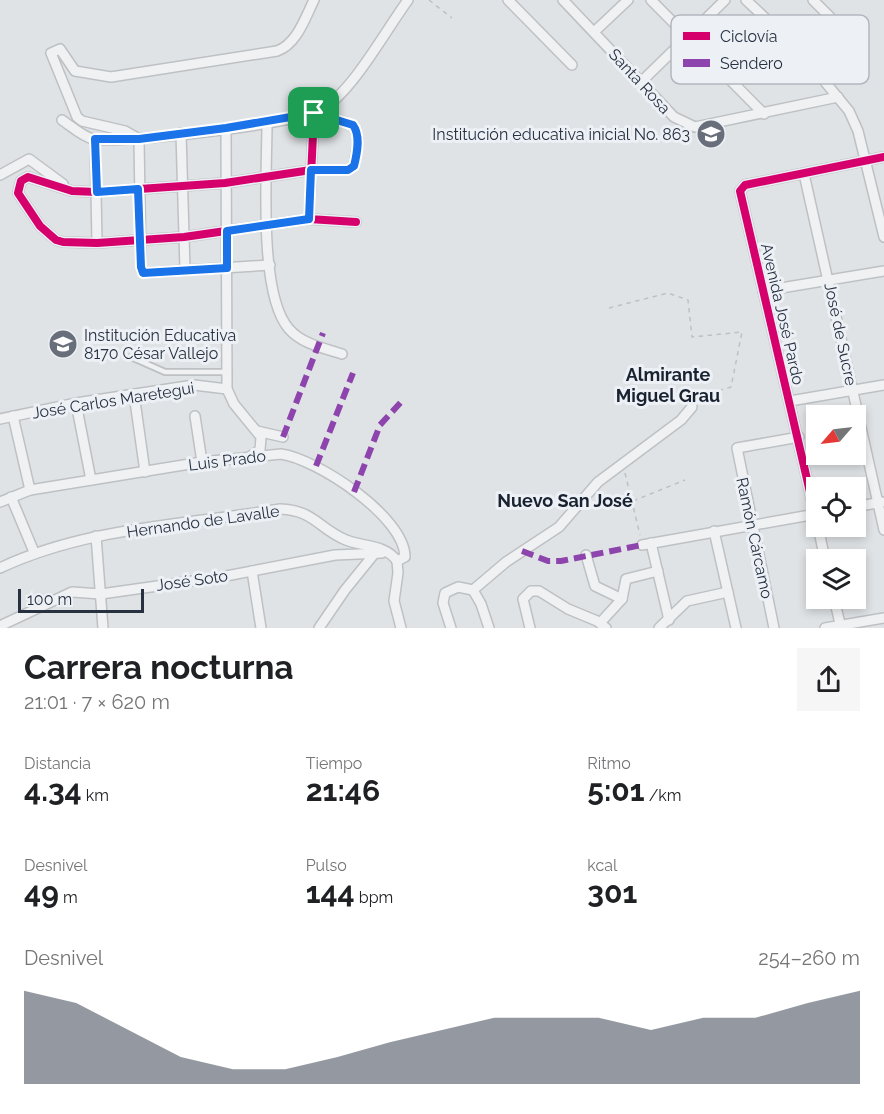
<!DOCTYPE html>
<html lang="es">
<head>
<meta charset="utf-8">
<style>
  :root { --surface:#fff; --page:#f6f6f6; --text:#202124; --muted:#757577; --accent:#686f7a }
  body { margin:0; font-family:Raleway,sans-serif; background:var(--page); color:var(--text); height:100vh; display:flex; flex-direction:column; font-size:22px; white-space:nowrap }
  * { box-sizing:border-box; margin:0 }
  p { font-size:20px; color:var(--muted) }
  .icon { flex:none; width:33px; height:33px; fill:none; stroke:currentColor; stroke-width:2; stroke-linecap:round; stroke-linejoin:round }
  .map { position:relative; height:628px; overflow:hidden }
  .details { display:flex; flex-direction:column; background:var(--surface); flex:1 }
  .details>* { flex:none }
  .needle { width:39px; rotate:242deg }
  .buttons { position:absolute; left:806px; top:405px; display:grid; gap:12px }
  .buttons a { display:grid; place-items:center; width:60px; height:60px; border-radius:0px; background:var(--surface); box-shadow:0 3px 9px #0003; font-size:30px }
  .scale { position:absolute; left:18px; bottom:15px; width:126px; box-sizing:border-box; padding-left:6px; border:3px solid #273140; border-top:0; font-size:16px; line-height:21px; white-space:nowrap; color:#273140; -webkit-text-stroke:4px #edf1f6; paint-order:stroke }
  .pin { position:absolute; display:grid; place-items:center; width:51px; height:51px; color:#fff; margin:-26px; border-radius:12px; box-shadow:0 3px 9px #0006 }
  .round { display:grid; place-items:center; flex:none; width:63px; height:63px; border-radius:0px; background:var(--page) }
  .headline { display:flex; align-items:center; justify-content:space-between; height:102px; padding:0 24px }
  h1 { font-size:33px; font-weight:700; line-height:45px }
  .stats { display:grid; grid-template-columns:repeat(3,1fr); gap:9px; height:102px; padding:6px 24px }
  .stats div { display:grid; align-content:center }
  .stats b { font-size:30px; font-weight:700 }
  .stats small { font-size:16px; font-weight:400 }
  .stats p { font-size:16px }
  .chart { height:168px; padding:12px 24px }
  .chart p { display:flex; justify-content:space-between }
  .chart svg { width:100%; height:108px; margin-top:6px; fill:var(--accent); opacity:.7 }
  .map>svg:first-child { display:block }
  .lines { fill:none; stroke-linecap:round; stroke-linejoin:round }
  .service-casing { stroke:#bec1c4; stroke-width:8 }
  .minor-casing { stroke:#bec1c4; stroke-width:12 }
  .path { stroke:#bec1c4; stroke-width:1.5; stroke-dasharray:4.5 4.5; stroke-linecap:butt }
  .service { stroke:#f0f1f2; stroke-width:4.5 }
  .minor { stroke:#f0f1f2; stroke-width:9 }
  .quiet { stroke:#8e44ad; stroke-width:6; stroke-dasharray:12 6; stroke-linecap:butt }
  .cycleway-casing { stroke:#edf1f6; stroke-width:11 }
  .cycleway { stroke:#d6006c; stroke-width:8 }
  .route-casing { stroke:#fff; stroke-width:12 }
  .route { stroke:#1a73e8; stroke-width:8 }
  .labels { text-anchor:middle; stroke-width:6; stroke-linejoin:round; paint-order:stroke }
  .street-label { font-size:16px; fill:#273140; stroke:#edf1f6 }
  .poi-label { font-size:16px; fill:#273140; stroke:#edf1f6; text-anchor:end }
  .neighbourhood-label { font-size:18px; font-weight:bold; fill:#192230; stroke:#edf1f6 }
  .key { fill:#edf1f6; stroke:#b2b7bf; stroke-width:1.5 }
  .key-label { font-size:16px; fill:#273140 }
</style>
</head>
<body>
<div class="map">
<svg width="884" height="628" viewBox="0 0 884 628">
  <rect width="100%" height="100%" fill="#e0e3e6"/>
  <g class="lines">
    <g class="service-casing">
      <polyline id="service" points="131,357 165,372 226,372"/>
    </g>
    <g class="minor-casing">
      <g id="minor">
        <polyline points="508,0 572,65"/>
        <polyline points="563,0 674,117 695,127 838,97"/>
        <polyline points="651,0 764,114"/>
        <polyline points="746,0 797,48 849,111 858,131 884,237"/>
        <polyline points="813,0 830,17"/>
        <polyline points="594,32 628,0"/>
        <polyline points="641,82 725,0"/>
        <path d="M62,120C71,126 83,137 93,139C124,144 300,124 324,108C354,89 386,30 408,0"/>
        <path d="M267,123C267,171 258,294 289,329C302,344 324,348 342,354"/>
        <polyline points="226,128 227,389 234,404 261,437 260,450 252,455"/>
        <polyline points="181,133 185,270"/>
        <polyline points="95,139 97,243"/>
        <polyline points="804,174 884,530"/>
        <polyline points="0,175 29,159 63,184"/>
        <polyline points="309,219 314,113 345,122 356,130 358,142 354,166 348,170 311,170 225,183 97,192 72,191 28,177 21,181 18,193 40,226 56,240 63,242 97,243 184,237 309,219 356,222"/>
        <path d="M270,265L143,273L141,267L139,139L125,131L82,121L77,117L51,53L60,49L75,71L111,77L277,51C297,44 305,18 314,0"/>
        <polyline points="763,291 884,271"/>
        <polyline points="134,394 145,472"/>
        <polyline points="790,401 884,385"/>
        <polyline points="76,403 91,480"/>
        <polyline points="13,416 30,490"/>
        <polyline points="195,416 202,462"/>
        <polyline points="0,419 76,403 194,385 227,389"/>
        <polyline points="257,431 283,437"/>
        <polyline points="11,497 34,552"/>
        <path d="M0,502L30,490L202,462L281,454C317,459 405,517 405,557L397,561"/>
        <polyline points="855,507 882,502"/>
        <polyline points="816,518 740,191 745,185 884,157"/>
        <polyline points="818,526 825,560"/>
        <polyline points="714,531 736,628"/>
        <polyline points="96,536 103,628"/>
        <polyline points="651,543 669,620"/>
        <polyline points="642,545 816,514"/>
        <polyline points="586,555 595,586 622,599"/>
        <polyline points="397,561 398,573 394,601 401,628"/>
        <path d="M0,568C87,527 186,525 280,509C314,510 319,529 346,540C363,547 385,544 397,561"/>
        <polyline points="252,571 261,628"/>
        <polyline points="473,590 506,562 559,527 598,482 681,420 692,407"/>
        <polyline points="473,590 481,604 489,628"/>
        <polyline points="834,598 841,628"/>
        <polyline points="600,623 622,599 626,579 658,571"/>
        <polyline points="0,626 72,592 101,594 221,577 335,555 382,553"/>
        <polyline points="319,628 345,590 375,553"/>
        <polyline points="451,628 443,603 445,593 458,587 473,590"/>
        <polyline points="530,628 523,599 531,591 539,591 568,609 597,621 606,628"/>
        <polyline points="659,628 687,601 728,592"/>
        <polyline points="774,628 737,448 799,437"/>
        <polyline points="825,628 884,618"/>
      </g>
    </g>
    <g class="path">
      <polyline points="429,0 452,18"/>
      <polyline points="609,308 668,293 688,300 692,337 742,332 731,387 708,394 689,390 687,399"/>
      <polyline points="625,473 640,535"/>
      <polyline points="633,501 685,480"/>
    </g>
    <use href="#service" class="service"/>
    <use href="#minor" class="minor"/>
    <g class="quiet">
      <polyline points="283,437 323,333"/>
      <polyline points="316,466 353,373"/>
      <polyline points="354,492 380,425 403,400"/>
      <polyline points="522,551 548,561 561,561 642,545"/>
    </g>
    <g class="cycleway-casing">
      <g id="cycleway">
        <polyline points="309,219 314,113 345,122 356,130 358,142 354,166 348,170 311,170 225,183 97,192 72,191 28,177 21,181 18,193 40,226 56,240 63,242 97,243 184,237 309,219 356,222"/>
        <polyline points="816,518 740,191 745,185 884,157"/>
      </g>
    </g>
    <use href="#cycleway" class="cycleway"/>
  </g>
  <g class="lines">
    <g class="route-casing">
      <path id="route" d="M314,113L353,125C361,136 357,154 354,166L348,170H311L309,219L227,231V268L143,273L141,267L138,189L97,192L95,139H139L226,128Z"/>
    </g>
    <use href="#route" class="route"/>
  </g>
  <defs>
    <g id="school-disc" transform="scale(1.5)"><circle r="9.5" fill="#686f7a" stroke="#edf1f6"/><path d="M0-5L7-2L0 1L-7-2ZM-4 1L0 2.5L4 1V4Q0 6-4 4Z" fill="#fff"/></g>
  </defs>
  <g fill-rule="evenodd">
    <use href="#school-disc" x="711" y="134"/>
    <use href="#school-disc" x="63" y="344"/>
  </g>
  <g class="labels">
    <g class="street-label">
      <text transform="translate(640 81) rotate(47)" y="6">Santa Rosa</text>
      <text transform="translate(783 314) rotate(77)" y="6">Avenida José Pardo</text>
      <text transform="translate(841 334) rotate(78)" y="6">José de Sucre</text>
      <text transform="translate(113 400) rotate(-9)" y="6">José Carlos Maretegui</text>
      <text transform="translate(227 460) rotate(-7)" y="6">Luis Prado</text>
      <text transform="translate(203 521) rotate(-8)" y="6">Hernando de Lavalle</text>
      <text transform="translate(755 538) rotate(78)" y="6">Ramón Cárcamo</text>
      <text transform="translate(192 580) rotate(-8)" y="6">José Soto</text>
    </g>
    <g class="poi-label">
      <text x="690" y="140">Institución educativa inicial No. 863</text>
      <text x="84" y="341" text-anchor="start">Institución Educativa<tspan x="84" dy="18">8170 César Vallejo</tspan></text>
    </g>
    <g class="neighbourhood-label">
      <text x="668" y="381">Almirante<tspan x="668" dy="21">Miguel Grau</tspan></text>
      <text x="565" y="507">Nuevo San José</text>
    </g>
  </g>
  <rect x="671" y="15" width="198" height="69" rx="9" class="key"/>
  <rect x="683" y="32" width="27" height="8" fill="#d6006c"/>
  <rect x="683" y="59" width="27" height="8" fill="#8e44ad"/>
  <g class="key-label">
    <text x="720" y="42">Ciclovía</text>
    <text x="720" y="69">Sendero</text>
  </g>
</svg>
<div class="buttons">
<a><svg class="needle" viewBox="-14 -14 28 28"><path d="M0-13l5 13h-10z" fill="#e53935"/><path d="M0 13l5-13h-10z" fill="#757577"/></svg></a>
<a><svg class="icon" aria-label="locate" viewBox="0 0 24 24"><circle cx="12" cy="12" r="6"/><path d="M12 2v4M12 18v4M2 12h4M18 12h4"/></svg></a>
<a><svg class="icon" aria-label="layers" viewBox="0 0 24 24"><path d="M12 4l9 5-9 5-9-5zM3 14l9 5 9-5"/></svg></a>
</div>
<div class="scale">100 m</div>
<div class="pin" style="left:314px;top:113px;background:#1e9e55"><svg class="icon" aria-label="arrive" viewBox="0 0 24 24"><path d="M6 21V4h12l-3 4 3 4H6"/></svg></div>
</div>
<section class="details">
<div class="headline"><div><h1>Carrera nocturna</h1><p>21:01 · 7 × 620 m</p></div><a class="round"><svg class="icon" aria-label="share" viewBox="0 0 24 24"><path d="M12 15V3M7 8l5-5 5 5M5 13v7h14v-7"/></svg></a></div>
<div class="stats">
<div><p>Distancia</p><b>4.34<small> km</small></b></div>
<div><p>Tiempo</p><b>21:46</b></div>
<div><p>Ritmo</p><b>5:01<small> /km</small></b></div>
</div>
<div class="stats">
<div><p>Desnivel</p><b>49<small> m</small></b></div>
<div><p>Pulso</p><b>144<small> bpm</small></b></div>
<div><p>kcal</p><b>301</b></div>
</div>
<div class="chart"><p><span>Desnivel</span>254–260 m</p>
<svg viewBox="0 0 160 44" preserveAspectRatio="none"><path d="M0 44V6L10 11L20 22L30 33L40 38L50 38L60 33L70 27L80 22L90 17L100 17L110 17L120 22L130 17L140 17L150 11L160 6V44z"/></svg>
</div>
</section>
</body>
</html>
